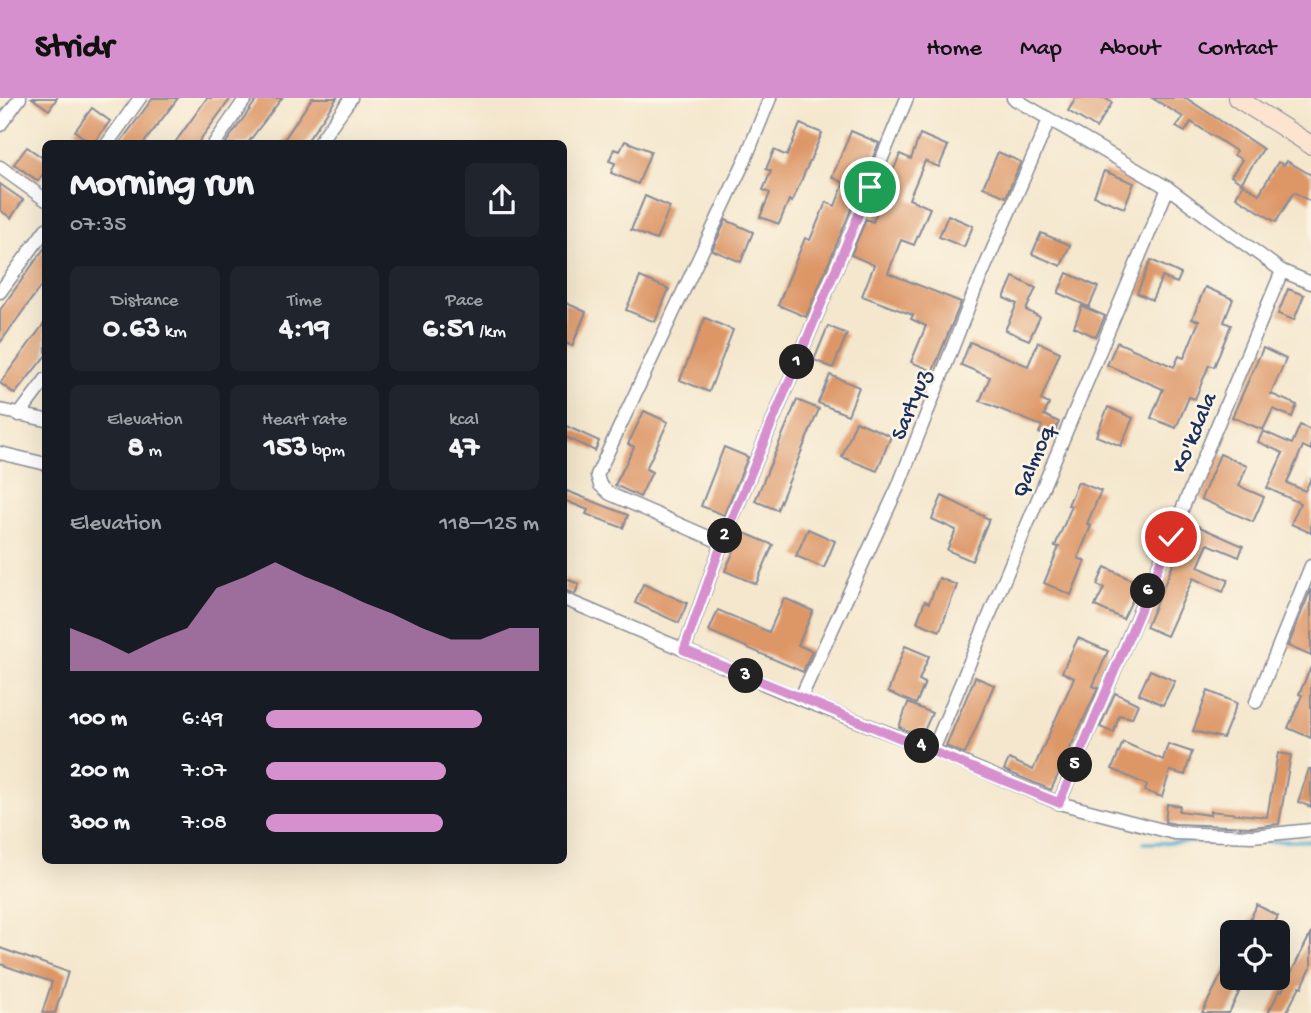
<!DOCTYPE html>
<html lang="en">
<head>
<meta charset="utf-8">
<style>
  :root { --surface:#171b24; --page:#20242c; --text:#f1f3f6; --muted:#9ea1a6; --accent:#d690ce }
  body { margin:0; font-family:"Gochi Hand",sans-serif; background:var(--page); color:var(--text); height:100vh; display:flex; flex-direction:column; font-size:26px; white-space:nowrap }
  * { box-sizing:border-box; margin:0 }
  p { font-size:23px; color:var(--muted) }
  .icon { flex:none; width:38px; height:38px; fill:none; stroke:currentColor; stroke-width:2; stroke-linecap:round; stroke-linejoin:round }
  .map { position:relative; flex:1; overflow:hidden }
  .panel { position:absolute; left:42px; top:42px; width:525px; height:724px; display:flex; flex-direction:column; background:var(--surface); border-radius:10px; box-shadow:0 7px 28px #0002 }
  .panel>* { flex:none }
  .fabs { position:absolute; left:1220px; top:822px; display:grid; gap:14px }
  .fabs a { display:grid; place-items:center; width:70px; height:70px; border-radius:10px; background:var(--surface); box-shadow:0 7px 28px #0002; font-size:35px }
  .pin { position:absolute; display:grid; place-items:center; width:60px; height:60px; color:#fff; margin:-30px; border:4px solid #fff; border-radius:50%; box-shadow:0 2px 7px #0007 }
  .km { position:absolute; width:35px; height:35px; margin:-18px; border-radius:50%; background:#222; color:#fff; font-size:19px; line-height:35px; text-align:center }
  .round { display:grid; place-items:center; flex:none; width:74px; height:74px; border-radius:10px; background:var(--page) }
  .headline { display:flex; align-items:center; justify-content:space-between; height:119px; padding:0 28px }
  h1 { font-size:38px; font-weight:800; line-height:52px }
  .figures { display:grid; grid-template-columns:repeat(3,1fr); gap:10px; height:119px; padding:7px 28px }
  .figures div { display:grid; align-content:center; border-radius:10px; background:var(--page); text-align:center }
  .figures b { font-size:30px; font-weight:800 }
  .figures small { font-size:19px; font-weight:400 }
  .figures p { font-size:19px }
  .chart { height:196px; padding:14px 28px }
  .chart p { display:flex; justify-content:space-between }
  .chart svg { width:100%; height:126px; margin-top:7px; fill:var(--accent); opacity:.7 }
  ul { padding:0 28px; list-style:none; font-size:23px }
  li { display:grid; grid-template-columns:112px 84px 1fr; align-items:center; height:52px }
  li i { height:18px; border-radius:9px; background:var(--accent) }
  header { display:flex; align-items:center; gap:42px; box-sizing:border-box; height:98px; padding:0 35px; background:var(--accent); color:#111 }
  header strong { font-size:33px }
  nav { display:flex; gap:38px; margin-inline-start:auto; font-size:24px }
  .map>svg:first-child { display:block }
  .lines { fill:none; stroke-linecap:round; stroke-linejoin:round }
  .stream { stroke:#51adcf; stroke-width:3.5 }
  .building { fill:#dd9666 }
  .street-casing { stroke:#888b96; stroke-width:15 }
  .secondary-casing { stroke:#888b96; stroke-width:20 }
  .street { stroke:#fff; stroke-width:12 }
  .secondary { stroke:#fde4d1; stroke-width:18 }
  .route-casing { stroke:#fff; stroke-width:14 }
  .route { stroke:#d690ce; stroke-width:9 }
  .labels { text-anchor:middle; stroke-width:5; stroke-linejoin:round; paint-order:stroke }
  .street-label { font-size:23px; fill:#1b2f5e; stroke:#fcf5e5 }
</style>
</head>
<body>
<header>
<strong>Stridr</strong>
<nav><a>Home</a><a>Map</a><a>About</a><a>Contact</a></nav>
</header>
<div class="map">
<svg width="1311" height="915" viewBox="0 0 1311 915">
  <rect width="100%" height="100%" fill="#fcf5e5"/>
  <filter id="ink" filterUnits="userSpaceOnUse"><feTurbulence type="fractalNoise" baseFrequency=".0143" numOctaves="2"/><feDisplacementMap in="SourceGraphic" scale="14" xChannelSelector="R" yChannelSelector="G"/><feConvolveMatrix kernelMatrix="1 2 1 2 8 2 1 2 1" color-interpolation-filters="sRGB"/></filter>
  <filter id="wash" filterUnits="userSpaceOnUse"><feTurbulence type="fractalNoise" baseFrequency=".00686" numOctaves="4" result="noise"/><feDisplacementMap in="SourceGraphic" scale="28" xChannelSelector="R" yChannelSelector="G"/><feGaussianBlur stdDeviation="1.57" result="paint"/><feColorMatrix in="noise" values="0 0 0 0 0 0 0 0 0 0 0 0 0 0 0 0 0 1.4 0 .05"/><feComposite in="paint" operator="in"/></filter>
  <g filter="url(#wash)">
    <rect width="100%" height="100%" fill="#f4e7cd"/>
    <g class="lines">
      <polyline class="stream" points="1144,745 1311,743"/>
    </g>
    <g id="blocks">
      <g class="building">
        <polygon points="32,0 57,0 49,12"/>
        <polygon points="153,0 178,0 143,46 119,46"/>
        <polygon points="207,0 231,0 197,46 174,46"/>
        <polygon points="258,0 282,0 247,46 225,46"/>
        <polygon points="312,0 337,0 305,46 281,46"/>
        <polygon points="1076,0 1105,0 1112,5 1096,30 1068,13"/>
        <polygon points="1152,0 1186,0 1263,51 1241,85 1231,78 1242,62 1234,57 1236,53 1191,24 1185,34 1176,29 1183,19"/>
        <polygon points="92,10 110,23 93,46 91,46 75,33"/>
        <polygon points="800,26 822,35 792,104 789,102 779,126 760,119 770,95 763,92 771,73 766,71 774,52 787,58"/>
        <polygon points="851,33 879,45 806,219 778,207 805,140 810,142 826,104 835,108 844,85 832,79"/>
        <polygon points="920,36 948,48 939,69 925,63 909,101 930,110 914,147 901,142 888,175 961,204 933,273 911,264 926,228 911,221 913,217 862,198 874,167 851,157 866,121 873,124 900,56 911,61"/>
        <polygon points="625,43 651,53 638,86 611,75 615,65 609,63 614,51 620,53"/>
        <polygon points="27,49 46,62 46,72 38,83 14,66"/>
        <polygon points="998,54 1021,64 1006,99 983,89"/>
        <polygon points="1287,63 1311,77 1311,104 1294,94 1276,124 1236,99 1243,86 1259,96 1278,64 1284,67"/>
        <polygon points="1104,73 1134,85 1124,110 1094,98"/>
        <polygon points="0,86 23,102 11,120 0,112"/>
        <polygon points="645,98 670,109 656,142 631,132"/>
        <polygon points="948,117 973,128 964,149 939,139"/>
        <polygon points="726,122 753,134 741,164 712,152"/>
        <polygon points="1041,135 1070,147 1061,168 1032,156"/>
        <polygon points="46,148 46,181 0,245 0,212"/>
        <polygon points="1151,162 1181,176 1177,185 1162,179 1152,202 1137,195"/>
        <polygon points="1067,175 1098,189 1089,209 1058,195"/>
        <polygon points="640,179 669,191 655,224 626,212"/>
        <polygon points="1013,179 1036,190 1026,212 1040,219 1029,242 1005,232 1017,206 1004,200"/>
        <polygon points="1205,189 1233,201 1224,224 1231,227 1214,269 1209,267 1195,301 1189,299 1176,330 1151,320 1163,291 1107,267 1117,244 1174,269 1179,258 1184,260 1199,223 1192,221"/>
        <polygon points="1288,191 1304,197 1294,222 1278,216"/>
        <polygon points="564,204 586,214 572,248 564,244"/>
        <polygon points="1082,208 1105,218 1096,239 1074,229"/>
        <polygon points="705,220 733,232 709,294 680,282"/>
        <polygon points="46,223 46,257 15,296 0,285"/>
        <polygon points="828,228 847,236 833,270 814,262"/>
        <polygon points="970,244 1028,268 1038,244 1060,254 1041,302 1049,306 1044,317 1059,324 1052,341 1039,335 1042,328 980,303 990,279 961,267"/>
        <polygon points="1263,250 1286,261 1271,296 1297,307 1292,319 1273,311 1263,332 1232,319"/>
        <polygon points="830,277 859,289 848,317 818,305"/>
        <polygon points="797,302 819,311 777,412 755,403"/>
        <polygon points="1108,309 1133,320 1121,348 1096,338"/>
        <polygon points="644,313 668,324 646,371 652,374 640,399 615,387 634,349 628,346"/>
        <polygon points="856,323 891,338 877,373 842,359"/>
        <polygon points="564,327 599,343 595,353 564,338"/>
        <polygon points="1300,327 1311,332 1311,352 1303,348 1287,385 1305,393 1311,380 1311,435 1291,426 1300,405 1267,390 1283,355 1258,344 1263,333 1292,346"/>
        <polygon points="724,349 748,359 724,417 701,408"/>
        <polygon points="1220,356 1247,368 1239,388 1264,399 1253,424 1201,401"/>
        <polygon points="1078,384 1101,393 1087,426 1091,428 1078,460 1085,463 1071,497 1044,485 1059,449 1055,448 1072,408 1068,407"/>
        <polygon points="567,393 628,417 623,430 586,416 588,412 564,402"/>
        <polygon points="942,398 989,421 972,463 947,452 956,432 932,421"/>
        <polygon points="1191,425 1243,448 1239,459 1208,446 1198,469 1228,482 1223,494 1193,480 1167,538 1146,529"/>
        <polygon points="808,431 835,443 824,470 796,458"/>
        <polygon points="742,434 773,447 756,486 725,473"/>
        <polygon points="1105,469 1140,486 1123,521 1095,508 1104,490 1097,487"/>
        <polygon points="564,480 579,486 575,496 564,492"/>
        <polygon points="939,480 957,487 940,533 917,524 925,503 929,505"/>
        <polygon points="643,486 687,505 679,525 635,505"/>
        <polygon points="1311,491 1311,558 1288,548"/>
        <polygon points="784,500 813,513 798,547 812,553 803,574 709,533 718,512 769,534"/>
        <polygon points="1078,540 1108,553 1093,588 1098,590 1051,692 1004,672 1009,661 1033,672 1074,580 1062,574"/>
        <polygon points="905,548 929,558 919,582 925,585 916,606 888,594"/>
        <polygon points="1311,569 1311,640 1288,630 1302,597 1299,596"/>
        <polygon points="1150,572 1175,583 1163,607 1139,596"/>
        <polygon points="975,579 994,587 965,656 946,648"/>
        <polygon points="1208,593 1237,605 1223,640 1193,633"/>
        <polygon points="1115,595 1138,606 1132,620 1119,617 1114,635 1100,629"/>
        <polygon points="908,605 932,615 924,633 920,631 917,637 899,629"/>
        <polygon points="1123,644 1163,662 1168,646 1192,654 1185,677 1170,673 1162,699 1145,693 1147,687 1112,671"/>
        <polygon points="1278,655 1291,657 1279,726 1252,729 1175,726 1165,724 1167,706 1180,708 1179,713 1210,717 1210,713 1267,719"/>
        <polygon points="1309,671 1311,671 1311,709 1298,704"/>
        <polygon points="1257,807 1278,818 1270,835 1243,835"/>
        <polygon points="1311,835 1311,869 1302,889 1300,888 1286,915 1268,915 1280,892 1282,893"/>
        <polygon points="0,850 68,874 55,915 42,915 52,884 0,866"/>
        <polygon points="1232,856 1232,880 1246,880 1229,915 1202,915"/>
      </g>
    </g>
  </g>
  <g filter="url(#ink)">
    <use href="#blocks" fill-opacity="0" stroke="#888b96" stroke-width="2"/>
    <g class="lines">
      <g class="street-casing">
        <g id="street">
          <polyline points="1013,0 1168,90 1282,173 1311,185"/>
          <polyline points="0,27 20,0"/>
          <polyline points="107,46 140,0"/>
          <polyline points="214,46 246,0"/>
          <polyline points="318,46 351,0"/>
          <polyline points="0,69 46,102"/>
          <polyline points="0,194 46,131"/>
          <polyline points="0,312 46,322"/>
          <polyline points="19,317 46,281"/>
          <polyline points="0,355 46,366"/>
          <polyline points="722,445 610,396 600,387 597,377 745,62 770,0"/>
          <polyline points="564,501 800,601 933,652 1059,705 1174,735 1252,738 1311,732"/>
          <polyline points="684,552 722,445 907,0"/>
          <polyline points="800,601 898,389 975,192 1049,22"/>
          <polyline points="1256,604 1311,468"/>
          <polyline points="933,652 1168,90"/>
          <polyline points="1059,705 1282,173"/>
        </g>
      </g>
      <g class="secondary-casing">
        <polyline id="secondary" points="1237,0 1311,47"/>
      </g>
      <use href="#street" class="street"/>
      <use href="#secondary" class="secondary"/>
    </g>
  </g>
  <g class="lines" filter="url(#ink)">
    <g class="route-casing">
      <polyline id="route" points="870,89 722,445 684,552 1059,705 1171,439"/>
    </g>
    <use href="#route" class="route"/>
  </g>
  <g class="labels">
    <g class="street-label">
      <text transform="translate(909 306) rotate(-68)" y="8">Sartyuz</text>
      <text transform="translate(1192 334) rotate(-67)" y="8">Ko'kdala</text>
      <text transform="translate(1031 363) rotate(-67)" y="8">Qalmoq</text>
    </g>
  </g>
</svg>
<div class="fabs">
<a><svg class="icon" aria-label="locate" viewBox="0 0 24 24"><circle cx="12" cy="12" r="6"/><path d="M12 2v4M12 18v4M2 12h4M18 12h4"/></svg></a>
</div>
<div class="pin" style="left:870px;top:89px;background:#1e9e55"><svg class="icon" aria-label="arrive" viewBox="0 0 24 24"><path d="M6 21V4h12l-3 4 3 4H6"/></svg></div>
<div class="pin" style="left:1171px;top:439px;background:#d93025"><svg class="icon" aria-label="check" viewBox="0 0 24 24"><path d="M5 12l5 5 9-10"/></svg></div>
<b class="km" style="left:797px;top:264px">1</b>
<b class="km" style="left:725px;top:438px">2</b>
<b class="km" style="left:746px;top:578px">3</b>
<b class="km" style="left:922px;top:648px">4</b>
<b class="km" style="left:1075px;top:667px">5</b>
<b class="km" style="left:1148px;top:493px">6</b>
<section class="panel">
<div class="headline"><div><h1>Morning run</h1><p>07:35</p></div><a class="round"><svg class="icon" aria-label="share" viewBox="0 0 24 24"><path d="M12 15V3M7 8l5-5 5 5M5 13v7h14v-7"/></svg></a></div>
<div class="figures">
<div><p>Distance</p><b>0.63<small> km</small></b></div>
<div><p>Time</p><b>4:19</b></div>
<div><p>Pace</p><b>6:51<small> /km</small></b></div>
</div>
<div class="figures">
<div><p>Elevation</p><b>8<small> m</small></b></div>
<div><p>Heart rate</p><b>153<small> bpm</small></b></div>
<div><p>kcal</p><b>47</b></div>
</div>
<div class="chart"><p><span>Elevation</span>118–125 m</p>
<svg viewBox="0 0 160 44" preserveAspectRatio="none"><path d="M0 44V29L10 33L20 38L30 33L40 29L50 15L60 11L70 6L80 11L90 15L100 20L110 24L120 29L130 33L140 33L150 29L160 29V44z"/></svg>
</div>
<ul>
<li><b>100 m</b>6:49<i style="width:79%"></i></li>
<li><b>200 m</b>7:07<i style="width:66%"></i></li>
<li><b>300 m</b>7:08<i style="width:65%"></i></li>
</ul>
</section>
</div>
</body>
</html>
